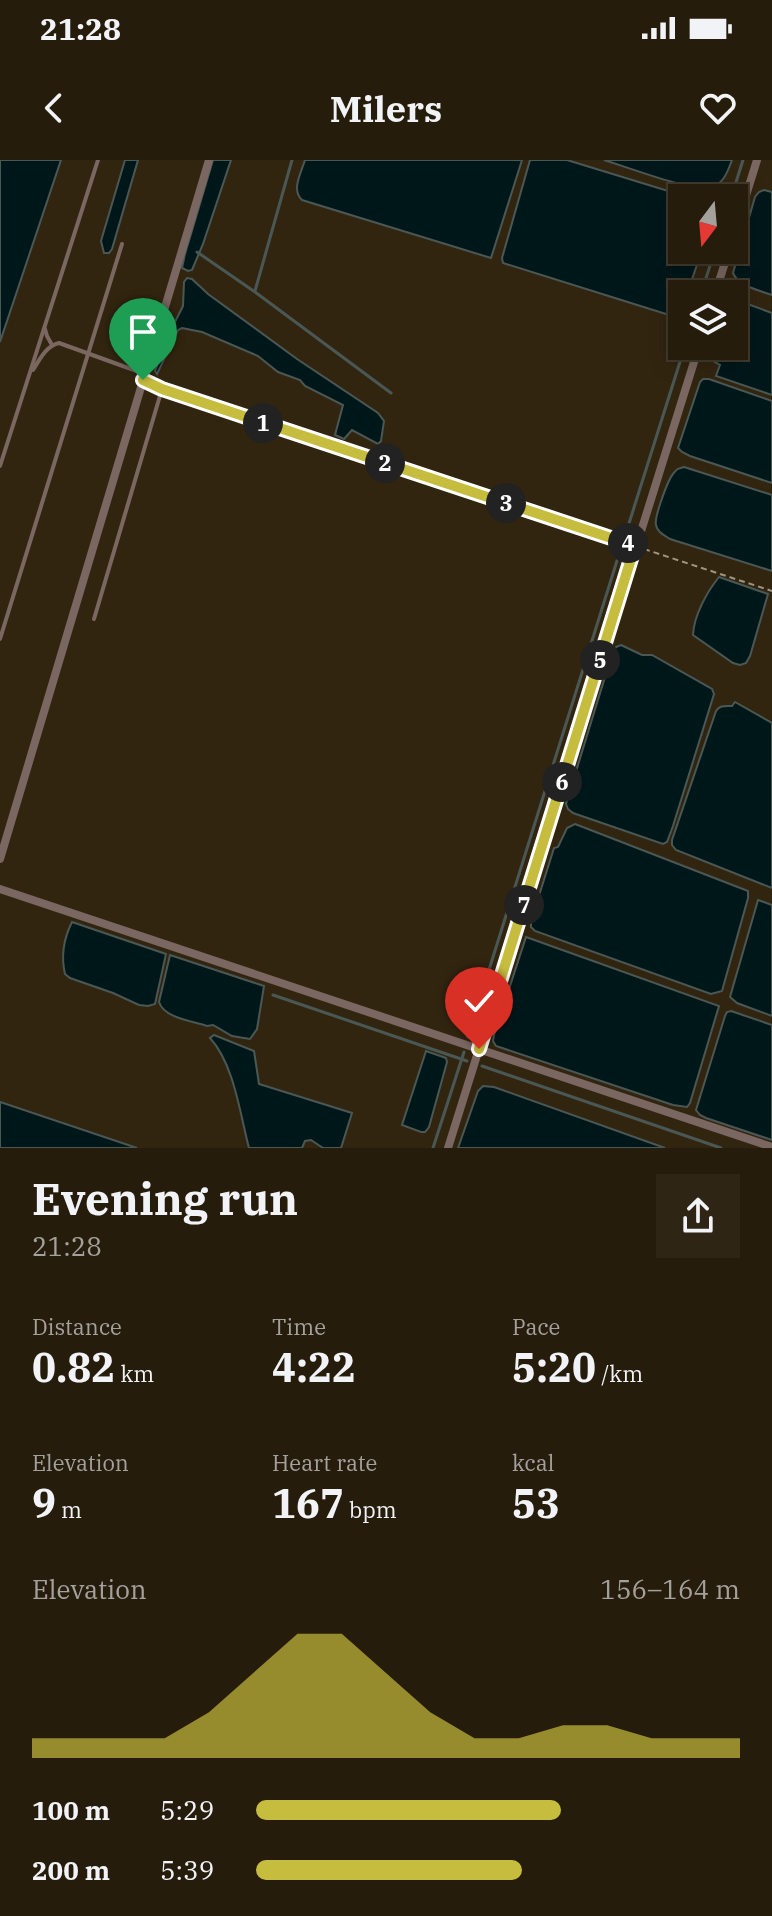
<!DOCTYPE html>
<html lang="en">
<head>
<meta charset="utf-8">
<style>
  :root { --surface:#261c0c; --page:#2e2515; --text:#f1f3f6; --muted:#a4a19d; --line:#423a2d; --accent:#c6bc3d }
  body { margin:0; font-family:"IBM Plex Serif",serif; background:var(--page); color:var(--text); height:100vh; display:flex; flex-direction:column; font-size:30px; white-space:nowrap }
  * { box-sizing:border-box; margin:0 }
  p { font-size:26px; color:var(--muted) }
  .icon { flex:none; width:44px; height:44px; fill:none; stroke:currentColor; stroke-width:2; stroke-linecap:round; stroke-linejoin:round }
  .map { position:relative; height:988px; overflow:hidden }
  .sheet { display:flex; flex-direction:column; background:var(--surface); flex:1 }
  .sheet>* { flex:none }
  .needle { width:52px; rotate:196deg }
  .tools { position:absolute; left:668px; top:24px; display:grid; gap:16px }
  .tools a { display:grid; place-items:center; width:80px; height:80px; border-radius:0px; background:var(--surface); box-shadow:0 4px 20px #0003,0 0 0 2px var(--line); font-size:40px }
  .pin { position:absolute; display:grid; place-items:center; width:68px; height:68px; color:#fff; margin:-82px -34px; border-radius:50% 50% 50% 0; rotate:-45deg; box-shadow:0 0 8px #0007 }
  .pin .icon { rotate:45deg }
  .km { position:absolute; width:40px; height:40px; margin:-20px; border-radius:50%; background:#222; color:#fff; font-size:22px; line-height:40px; text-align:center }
  .round { display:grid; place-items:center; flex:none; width:84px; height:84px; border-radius:0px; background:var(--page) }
  .head { display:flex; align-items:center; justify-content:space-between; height:136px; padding:0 32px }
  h1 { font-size:44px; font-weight:700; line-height:60px }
  .stats { display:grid; grid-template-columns:repeat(3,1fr); gap:12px; height:136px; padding:8px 32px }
  .stats div { display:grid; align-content:center }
  .stats b { font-size:40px; font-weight:700 }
  .stats small { font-size:22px; font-weight:400 }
  .stats p { font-size:22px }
  .chart { height:224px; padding:16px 32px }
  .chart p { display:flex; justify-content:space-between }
  .chart svg { width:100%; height:144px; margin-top:8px; fill:var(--accent); opacity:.7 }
  ul { padding:0 32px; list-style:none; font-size:26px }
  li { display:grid; grid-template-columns:128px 96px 1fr; align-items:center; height:60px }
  li i { height:20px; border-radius:10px; background:var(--accent) }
  .status { display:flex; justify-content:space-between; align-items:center; height:56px; padding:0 40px; background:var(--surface); direction:ltr }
  .status svg { height:22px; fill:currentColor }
  header { display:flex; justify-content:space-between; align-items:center; height:104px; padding:0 32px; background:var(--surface); font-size:36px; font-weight:700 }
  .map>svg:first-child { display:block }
  .water { fill:#001719; stroke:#4a5855; stroke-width:2 }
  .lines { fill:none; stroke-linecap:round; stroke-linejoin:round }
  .stream { stroke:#4a5855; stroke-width:3 }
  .path { stroke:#9e9483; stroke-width:2; stroke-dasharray:6 4; stroke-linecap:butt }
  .lane { stroke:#7a6761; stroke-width:4 }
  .street { stroke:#7a6761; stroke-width:8 }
  .route-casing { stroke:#fff; stroke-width:16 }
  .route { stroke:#c6bc3d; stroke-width:10 }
</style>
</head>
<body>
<div class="status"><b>21:28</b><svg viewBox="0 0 49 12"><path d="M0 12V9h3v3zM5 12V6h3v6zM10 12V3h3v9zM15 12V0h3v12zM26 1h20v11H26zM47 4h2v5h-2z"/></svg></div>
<header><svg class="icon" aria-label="back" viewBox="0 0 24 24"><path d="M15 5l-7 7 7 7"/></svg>Milers<svg class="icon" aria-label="heart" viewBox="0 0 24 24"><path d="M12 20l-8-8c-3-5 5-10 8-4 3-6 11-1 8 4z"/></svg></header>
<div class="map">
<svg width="772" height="988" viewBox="0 0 772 988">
  <rect width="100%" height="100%" fill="#322510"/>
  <g class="water">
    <polygon points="0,0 61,0 0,182"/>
    <polygon points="125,0 138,0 112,89 109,93 104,93 101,81"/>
    <polygon points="213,0 231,0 203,84 192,110 188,111 182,108 185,94"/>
    <path d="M305,0H522L491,98L302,40C291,30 301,13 305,0Z"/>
    <polygon points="530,0 567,0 691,38 682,38 682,90 702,90 687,134 682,134 680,151 675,155 666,154 503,103 502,98"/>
    <path d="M604,0H732C727,13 724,24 709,28C693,32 624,6 604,0Z"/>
    <path d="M764,30L772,32V135C759,130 739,127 733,113L755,37L759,32Z"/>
    <polygon points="187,118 192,119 208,134 297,199 378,253 384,261 381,281 378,284 352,270 344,279 335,275 343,245 305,226 300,220 278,212 258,196 202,172 182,168 178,170 157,214 155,211 170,172 183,146 184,122"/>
    <polygon points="734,139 772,153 772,235 716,216 720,205 706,197 710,186 734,186"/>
    <polygon points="703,219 709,219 772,241 772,323 690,296 682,292 678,288 700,222"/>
    <path d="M684,307L772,335V411L670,379C664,375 657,372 656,365C654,357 668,320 673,314C678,308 677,309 684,307Z"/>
    <path d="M719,417L768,434L750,496L746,503L740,505L733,503L693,475C694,455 707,432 719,417Z"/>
    <polygon points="621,485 642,495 652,495 712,529 714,534 673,666 667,682 663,684 573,653 568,649 566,644 613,491 616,487"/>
    <path d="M735,542L772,563V728L676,690L672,685V680L716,551C720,545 724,546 732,546Z"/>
    <polygon points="575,664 748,731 748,738 722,831 711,834 535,771 531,767 531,761 554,688 558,687 567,668"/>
    <polygon points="758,740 772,745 772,856 737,843 730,837"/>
    <path d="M72,762L166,794L155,844L148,846L139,845L113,833L70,818L65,814C61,797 64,778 72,762Z"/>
    <polygon points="526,777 719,846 690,943 687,947 673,945 496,886 493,881 494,875"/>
    <path d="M170,795L264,826L257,869L250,879L232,876L213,865L207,866C192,861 164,858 159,842Z"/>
    <polygon points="731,851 772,865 772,980 706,958 700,955 696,950 725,856 727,852"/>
    <path d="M214,875L254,891L259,924L352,953L341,988H323L311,980L305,981L302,988H249C240,954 234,904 210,878Z"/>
    <polygon points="426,891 446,898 447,902 429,967 425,972 421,972 402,965"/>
    <polygon points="483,926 494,927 665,988 458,988 478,931"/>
    <polygon points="0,942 137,988 0,988"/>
  </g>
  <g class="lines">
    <g class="stream">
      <polyline points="731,38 743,0"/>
      <polyline points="197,92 255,132 391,233"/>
      <polyline points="255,131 292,0"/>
      <polyline points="701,134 715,90"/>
      <polyline points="625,376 685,186"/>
      <polyline points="273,835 467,901"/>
      <polyline points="468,877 621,388"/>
      <polyline points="482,906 721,988"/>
      <polyline points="433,988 464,892"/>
    </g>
    <g class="path">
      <polyline points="170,231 627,383"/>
      <polyline points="644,389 772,431"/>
    </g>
    <g class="lane">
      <polyline points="45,169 47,176 52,185"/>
      <path d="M33,210C40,199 46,186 59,183L145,214"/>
      <polyline points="0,306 98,0"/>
      <polyline points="94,459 162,229"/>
      <polyline points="0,479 122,84"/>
    </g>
    <g class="street">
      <polyline points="734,74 757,0"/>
      <polyline points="715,134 729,90"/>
      <polyline points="0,699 209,0"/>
      <polyline points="0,729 772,987"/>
      <polyline points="448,988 699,186"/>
    </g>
  </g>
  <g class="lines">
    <g class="route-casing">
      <polyline id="route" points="143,220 162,229 635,386 479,889"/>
    </g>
    <use href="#route" class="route"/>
  </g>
</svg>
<div class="tools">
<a><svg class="needle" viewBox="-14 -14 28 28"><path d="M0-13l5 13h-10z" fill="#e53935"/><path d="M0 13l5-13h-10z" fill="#a4a19d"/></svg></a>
<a><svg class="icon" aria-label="layers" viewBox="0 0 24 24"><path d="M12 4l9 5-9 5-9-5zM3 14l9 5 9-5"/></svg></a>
</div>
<div class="pin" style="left:143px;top:220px;background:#1e9e55"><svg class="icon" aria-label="arrive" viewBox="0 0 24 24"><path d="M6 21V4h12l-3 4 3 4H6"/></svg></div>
<div class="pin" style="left:479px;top:889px;background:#d93025"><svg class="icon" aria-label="check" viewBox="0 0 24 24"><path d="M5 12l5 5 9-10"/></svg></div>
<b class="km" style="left:263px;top:263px">1</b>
<b class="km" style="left:385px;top:303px">2</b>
<b class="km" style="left:506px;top:343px">3</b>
<b class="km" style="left:628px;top:383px">4</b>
<b class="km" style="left:600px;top:500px">5</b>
<b class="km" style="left:562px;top:622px">6</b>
<b class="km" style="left:524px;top:745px">7</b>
</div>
<section class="sheet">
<div class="head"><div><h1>Evening run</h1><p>21:28</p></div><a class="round"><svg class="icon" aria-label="share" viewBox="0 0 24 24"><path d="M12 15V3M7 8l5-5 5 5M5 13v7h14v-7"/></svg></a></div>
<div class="stats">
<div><p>Distance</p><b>0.82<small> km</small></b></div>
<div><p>Time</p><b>4:22</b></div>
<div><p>Pace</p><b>5:20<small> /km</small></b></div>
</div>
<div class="stats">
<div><p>Elevation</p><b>9<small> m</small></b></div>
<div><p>Heart rate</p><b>167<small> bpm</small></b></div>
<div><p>kcal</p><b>53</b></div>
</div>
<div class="chart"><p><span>Elevation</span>156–164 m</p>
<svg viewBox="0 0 160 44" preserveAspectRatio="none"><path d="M0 44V38L10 38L20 38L30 38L40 30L50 18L60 6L70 6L80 18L90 30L100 38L110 38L120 34L130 34L140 38L150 38L160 38V44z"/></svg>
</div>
<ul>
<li><b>100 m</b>5:29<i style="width:63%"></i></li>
<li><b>200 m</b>5:39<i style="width:55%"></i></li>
</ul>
</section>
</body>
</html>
